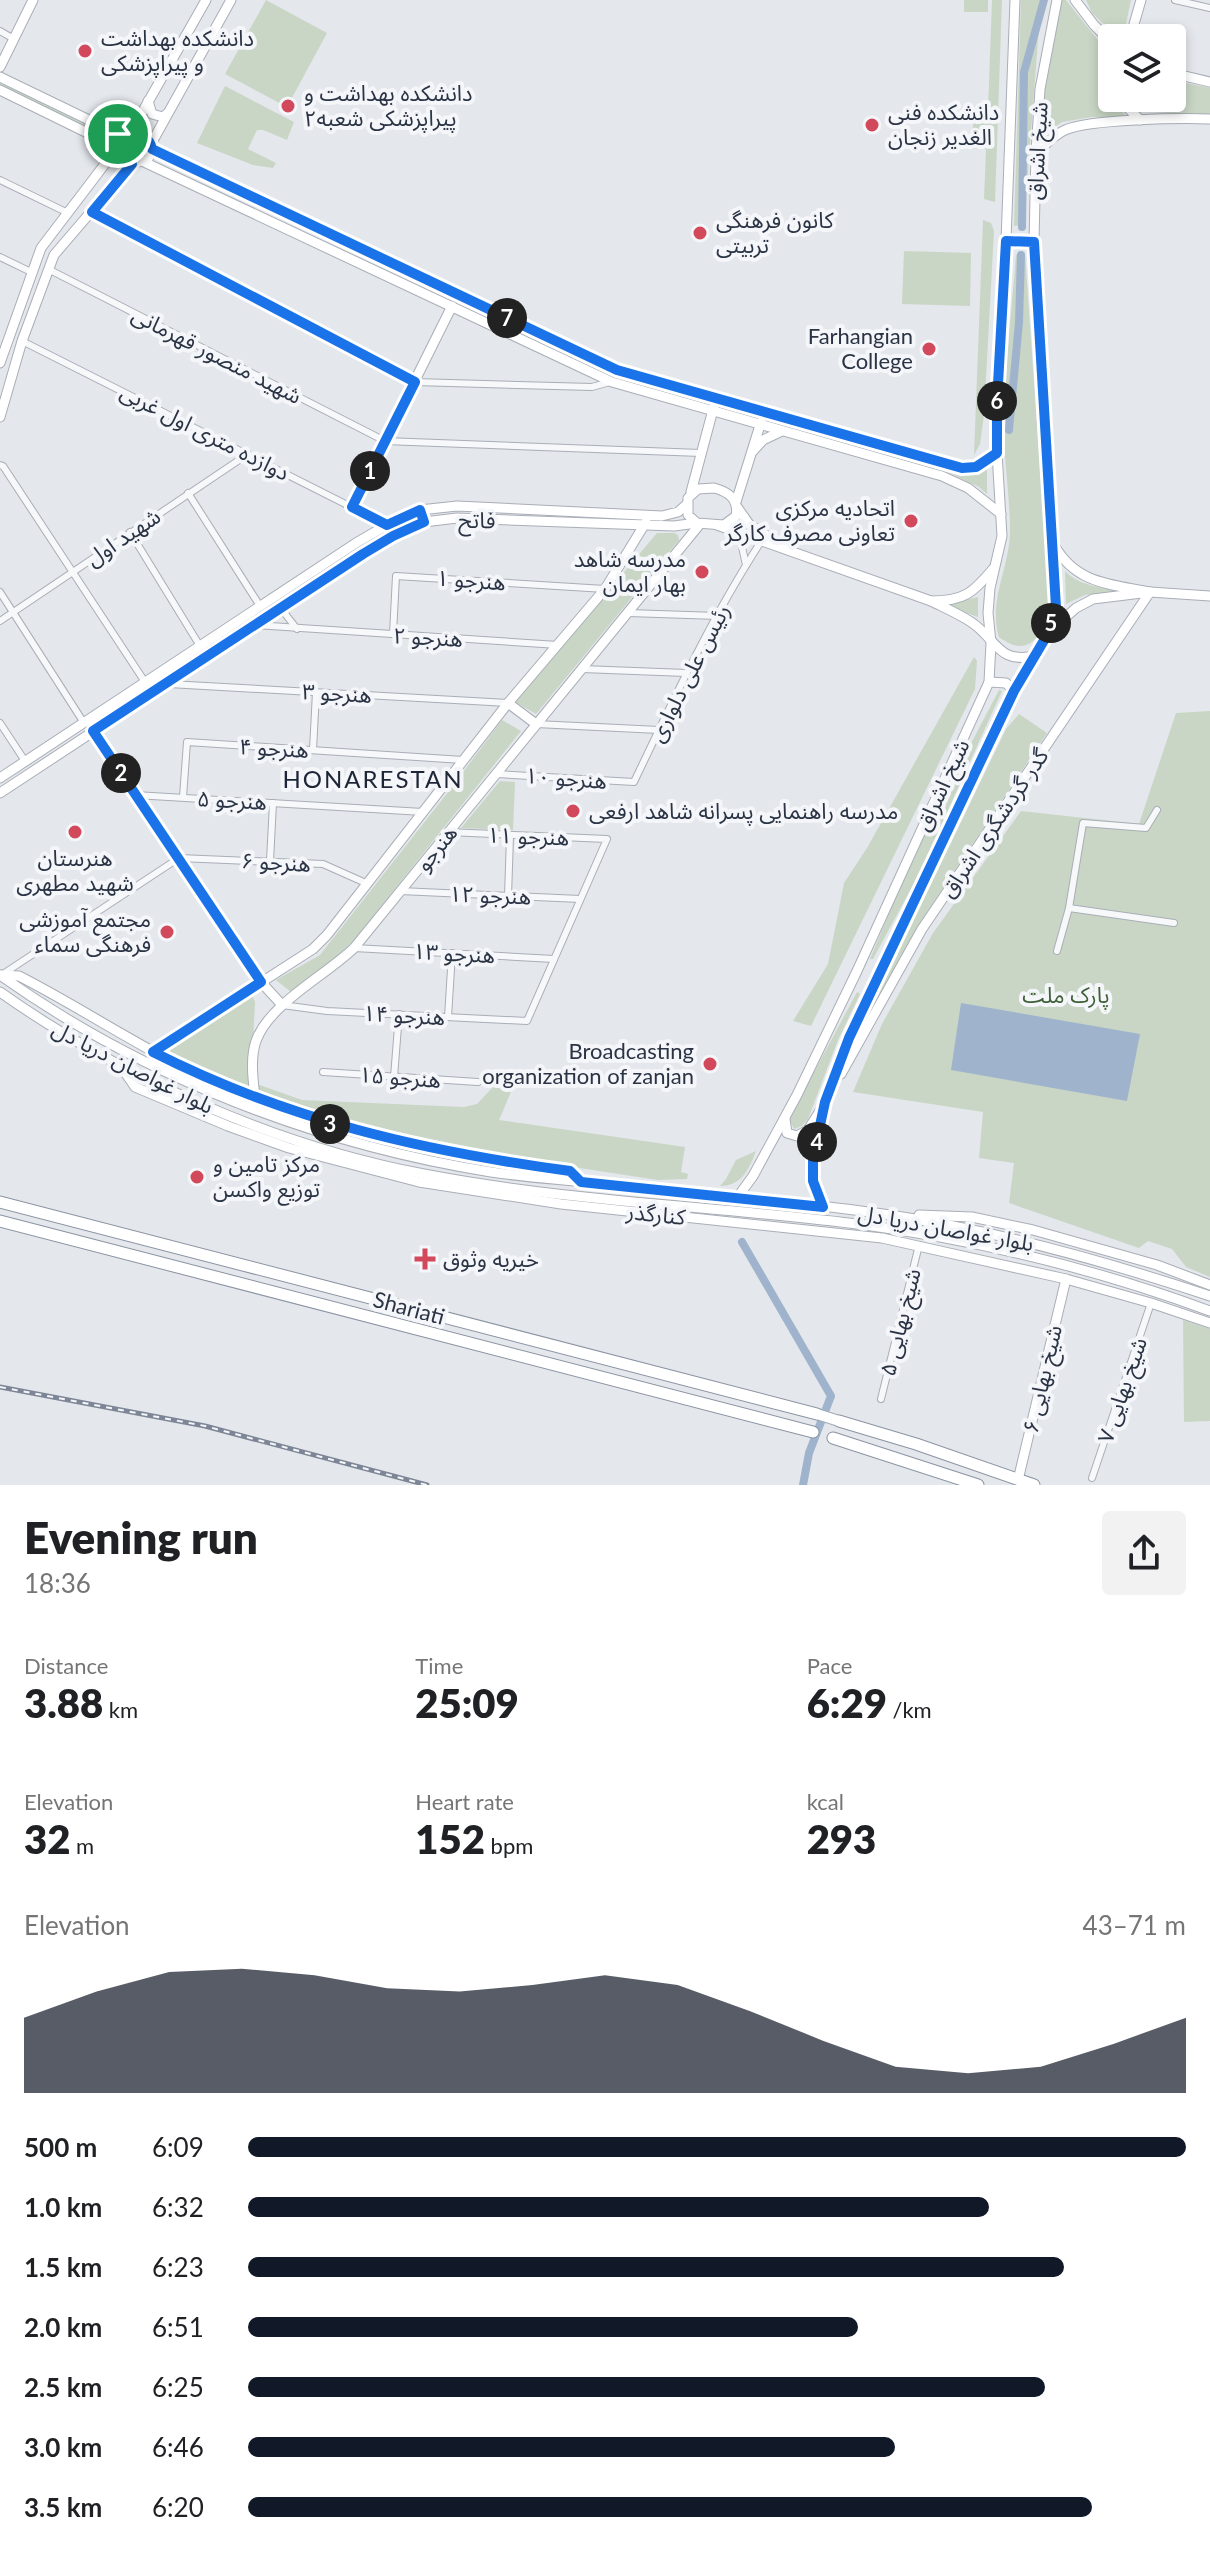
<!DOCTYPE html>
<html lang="en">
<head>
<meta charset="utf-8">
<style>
  :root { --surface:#fff; --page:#f2f2f2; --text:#202124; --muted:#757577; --accent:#111827 }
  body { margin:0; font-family:Lato,"Noto Sans Arabic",sans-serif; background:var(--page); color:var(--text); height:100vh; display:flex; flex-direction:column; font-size:30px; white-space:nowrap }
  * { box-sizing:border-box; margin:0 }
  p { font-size:26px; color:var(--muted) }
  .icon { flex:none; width:44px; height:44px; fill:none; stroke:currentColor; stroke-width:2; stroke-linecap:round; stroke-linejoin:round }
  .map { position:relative; height:1485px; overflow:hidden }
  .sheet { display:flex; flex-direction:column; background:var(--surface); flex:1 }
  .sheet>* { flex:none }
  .tools { position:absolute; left:1098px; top:24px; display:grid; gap:16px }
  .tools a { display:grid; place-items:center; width:88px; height:88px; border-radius:8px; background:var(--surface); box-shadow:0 4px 12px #0003; font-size:40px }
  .pin { position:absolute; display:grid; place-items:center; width:68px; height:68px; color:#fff; margin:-34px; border:4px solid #fff; border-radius:50%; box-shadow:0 2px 8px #0007 }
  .km { position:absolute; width:40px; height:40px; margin:-20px; border-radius:50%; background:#222; color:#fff; font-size:22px; line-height:40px; text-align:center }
  .round { display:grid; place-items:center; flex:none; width:84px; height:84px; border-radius:8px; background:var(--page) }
  .summary { display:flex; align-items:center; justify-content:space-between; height:136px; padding:0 24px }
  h1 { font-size:44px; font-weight:800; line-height:60px }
  .stats { display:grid; grid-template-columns:repeat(3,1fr); gap:12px; height:136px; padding:8px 24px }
  .stats div { display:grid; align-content:center }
  .stats b { font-size:40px; font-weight:800 }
  .stats small { font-size:22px; font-weight:400 }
  .stats p { font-size:22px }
  .chart { height:224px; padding:16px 24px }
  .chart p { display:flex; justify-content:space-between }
  .chart svg { width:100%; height:144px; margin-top:8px; fill:var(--accent); opacity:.7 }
  ul { padding:0 24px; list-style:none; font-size:26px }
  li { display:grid; grid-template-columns:128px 96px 1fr; align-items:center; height:60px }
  li i { height:20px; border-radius:10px; background:var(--accent) }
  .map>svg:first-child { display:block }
  .green { fill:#c9d6c5 }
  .water { fill:#9fb4cc }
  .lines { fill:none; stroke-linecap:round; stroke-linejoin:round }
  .canal { stroke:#9fb4cc; stroke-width:8 }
  .street-casing { stroke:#a9aeb7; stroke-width:8 }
  .secondary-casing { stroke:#a9aeb7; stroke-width:11 }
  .primary-casing { stroke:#a3abb8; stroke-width:12 }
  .highway-casing { stroke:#8b94a3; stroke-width:13 }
  .street { stroke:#f7f8fa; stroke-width:6 }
  .secondary { stroke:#fff; stroke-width:9 }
  .primary { stroke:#fff; stroke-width:10 }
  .highway { stroke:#fff; stroke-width:11 }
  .rail-casing { stroke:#7d8696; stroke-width:5 }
  .rail { stroke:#f4f6f9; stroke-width:2; stroke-dasharray:6; stroke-linecap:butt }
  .route-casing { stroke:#fff; stroke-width:16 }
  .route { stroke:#1a73e8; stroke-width:10 }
  .poi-dot { fill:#d1495b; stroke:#f4f6f9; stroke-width:3 }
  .labels { text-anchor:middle; stroke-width:8; stroke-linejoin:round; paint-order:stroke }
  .poi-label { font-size:22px; fill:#2b3445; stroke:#f4f6f9; text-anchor:start }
  .street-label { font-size:22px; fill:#2b3445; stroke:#f4f6f9 }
  .park-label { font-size:22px; fill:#3f6138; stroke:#f4f6f9 }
  .neighbourhood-label { font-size:24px; letter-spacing:2px; fill:#1d2536; stroke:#f4f6f9 }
</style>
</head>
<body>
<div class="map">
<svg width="1210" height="1485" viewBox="0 0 1210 1485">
  <rect width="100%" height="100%" fill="#e4e7ec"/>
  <g class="green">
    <polygon points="266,0 327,33 287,107 225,74"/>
    <rect x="964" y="0" width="24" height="12"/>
    <polygon points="992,0 1002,0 995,202 984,199 986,149 972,149 974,110 988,110"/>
    <polygon points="1021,0 1041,0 1024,225 1014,226"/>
    <polygon points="1060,0 1066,0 1097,39 1112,52 1112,98 1126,117 1092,117 1062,122 1039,137 1044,88"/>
    <polygon points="1086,0 1131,0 1123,38 1118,38 1092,13"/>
    <polygon points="1172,80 1210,88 1210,116 1140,111 1128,103 1127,98 1172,98"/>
    <polygon points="0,81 115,135 113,139 0,85"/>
    <polygon points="225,86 294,122 287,140 263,130 257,130 248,149 276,163 273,168 253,165 197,143"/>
    <polygon points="983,220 991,223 994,231 984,415 980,444 974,455"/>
    <polygon points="904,251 971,253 970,306 902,304"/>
    <path d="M1025,254L1049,597C1046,627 1034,663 999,637C988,599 1010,568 1010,530C1010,499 1005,469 1004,438C1004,377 1011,316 1016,255Z"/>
    <polygon points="781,420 959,473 971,474 987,469 987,494 979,487 952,474 779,425"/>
    <polygon points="657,533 674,533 678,535 679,540 536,714 515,702"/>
    <path d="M1065,571C1080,587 1103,587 1124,592L1085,595L1066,604Z"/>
    <polygon points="978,597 978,617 944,605"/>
    <polygon points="974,657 977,661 975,689 811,1026 793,1021 828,964 844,883 867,848"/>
    <polygon points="999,690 1002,691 920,872 873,959 870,959 902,883 942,799"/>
    <polygon points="1210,711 1210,1277 1186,1267 1172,1249 1148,1241 1139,1248 1009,1203 1014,1163 979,1158 983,1112 853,1092 882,1024 933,933 1021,811 1139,824 1176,713"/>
    <polygon points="1019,714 1047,733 925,915 844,1064 1006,729"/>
    <polygon points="502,720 521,731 354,940 332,961 291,992 276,980 320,955 452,787"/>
    <polygon points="500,781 515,782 513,830 461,828"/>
    <polygon points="857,992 860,994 838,1040 808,1119 802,1126 794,1129 789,1119"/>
    <path d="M251,993L255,1002L251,1082L302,1100L464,1107L477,1104L506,1073H519L499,1120L685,1147L681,1172L688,1174L687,1179L658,1180C547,1163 438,1148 330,1118C274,1102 218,1077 164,1057L166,1048Z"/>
    <path d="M756,1151C749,1169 742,1186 720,1186L726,1179L736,1160Z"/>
    <polygon points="1183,1320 1210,1329 1210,1421 1184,1422"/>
  </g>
  <polygon class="water" points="961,1003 1140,1034 1127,1101 951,1070"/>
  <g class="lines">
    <g class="canal">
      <polyline points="1022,227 1024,72 1044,0"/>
      <polyline points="1009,430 1019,322 1021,255"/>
      <polyline points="742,1242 831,1396 809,1453 803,1485"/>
    </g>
    <g class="street-casing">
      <g id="street">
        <polyline points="1175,0 1210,8"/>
        <polyline points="0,31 14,39"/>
        <polyline points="0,180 68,213"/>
        <polyline points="92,212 415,382 592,387 610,382"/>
        <polyline points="0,257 31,272"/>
        <polyline points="48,269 385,441 701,453"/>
        <polyline points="22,341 387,525"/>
        <polyline points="0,465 3,466 145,682"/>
        <polyline points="188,493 260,606"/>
        <polyline points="130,532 200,646"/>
        <polyline points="737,534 740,538 746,565"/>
        <polyline points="0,592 84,723"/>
        <polyline points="284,606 286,615 297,629"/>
        <polyline points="628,613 718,616"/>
        <polyline points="0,621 248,454"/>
        <polyline points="255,625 558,645"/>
        <polyline points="393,634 396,576 605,589"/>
        <polyline points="582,669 686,673"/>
        <polyline points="169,684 508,703"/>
        <polyline points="0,723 25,761"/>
        <polyline points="536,724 659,730"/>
        <polyline points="313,750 316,692"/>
        <path d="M497,774L634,782C673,700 712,617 762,540"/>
        <polyline points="135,795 423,812"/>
        <polyline points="183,797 187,742 463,760"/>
        <polyline points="1157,810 1146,828 1083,823 1069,908 1174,923"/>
        <polyline points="270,861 273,803"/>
        <polyline points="400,891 580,899"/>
        <polyline points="508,896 510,836"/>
        <polyline points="354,948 554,959"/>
        <polyline points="1057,951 1069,908"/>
        <polyline points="3,974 179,858 323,864 368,884"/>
        <polyline points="282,1005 327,1011 527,1021 607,839 448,832"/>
        <polyline points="448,1017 452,953"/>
        <polyline points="323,1072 478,1082"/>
        <polyline points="394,1077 399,1014"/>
        <polyline points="881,1399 919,1245"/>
        <polyline points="1092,1478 1151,1303"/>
      </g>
    </g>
    <g class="secondary-casing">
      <g id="secondary">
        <polyline points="1075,0 1094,25 1112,43"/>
        <polyline points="1130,38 1141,0"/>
        <polyline points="0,67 33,0"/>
        <polyline points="1172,73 1210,82"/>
        <polyline points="0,77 118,134"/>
        <polyline points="0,90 112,145"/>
        <polyline points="1124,98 1127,107 1140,120"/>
        <polyline points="148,101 152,114 163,117 168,113"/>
        <path d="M124,132C136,132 149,135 152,149L148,159L132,164L117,157L112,145L114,138Z"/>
        <polyline points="131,132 206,0"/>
        <polyline points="151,144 231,0"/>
        <polyline points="152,149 617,370 946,464 976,467 997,453"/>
        <path d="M1036,153C1045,145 1054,135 1065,130C1089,119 1182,118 1210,119"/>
        <polyline points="144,162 612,382 942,476 968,488 1001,514"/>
        <polyline points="1006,241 1034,242"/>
        <polyline points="0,363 41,248 114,152"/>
        <polyline points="0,417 22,341 54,255 132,164"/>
        <polyline points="753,451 763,440 782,431"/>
        <path d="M714,488C729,492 739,499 736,516L724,525L697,523L688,515V498L698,489Z"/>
        <polyline points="691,492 714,406"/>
        <polyline points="736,502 761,422"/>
        <polyline points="352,507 452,306"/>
        <polyline points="737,507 749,524 776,542"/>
        <polyline points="717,525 931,601"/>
        <path d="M993,569C973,593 964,601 931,601C945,608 959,614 971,622C997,639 997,664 1035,656"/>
        <path d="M1049,632L1076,608L1093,599L1150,592C1110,584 1076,584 1054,545"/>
        <polyline points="989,682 1006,683 1014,691"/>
        <polyline points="508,703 536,724"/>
        <polyline points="93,731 261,982 282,1005"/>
        <polyline points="0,778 356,543 387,525 420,510 457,506 662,516 678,512 687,504"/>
        <polyline points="0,793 363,554 393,536 424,522 457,518 674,526 697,523"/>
        <path d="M0,975C145,1078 316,1144 491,1172C523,1177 555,1179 586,1182C687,1193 790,1200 890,1215C999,1231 1105,1261 1210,1296"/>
        <path d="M1,975L19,976C78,1006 134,1044 194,1073C312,1129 442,1153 570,1171L581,1182"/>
        <path d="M0,992C120,1077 279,1147 424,1174C569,1202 718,1206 865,1225C982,1241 1099,1270 1210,1311"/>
        <polyline points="153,1052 313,949 327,935 508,703 605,589 646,522"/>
        <polyline points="122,1068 135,1087 228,1126 289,1148 419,1182 561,1204 882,1238 1066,1279 1151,1303 1210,1323"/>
        <polyline points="841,1074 922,929 1150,592 1210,596"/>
        <path d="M255,1097C253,1080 250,1058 256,1041C269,1004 325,976 354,948L700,524"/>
        <polyline points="785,1119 787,1133 797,1136 808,1130 820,1111"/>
        <polyline points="737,1198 753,1176 797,1095 857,971 989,682 991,643 988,613 990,588 1002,536 997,453 997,402 1006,241 1015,0"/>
        <polyline points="823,1207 813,1181 813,1158 825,1102 849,1038 1014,691 1049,632 1056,607 1034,242 1036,153 1040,89 1057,0"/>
        <polyline points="919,1215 972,1217 1033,1230 1157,1265 1210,1285"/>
        <polyline points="1018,1480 1066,1279"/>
      </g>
    </g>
    <g class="primary-casing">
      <polyline id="primary" points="817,1414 839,1421"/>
    </g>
    <g class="highway-casing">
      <g id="highway">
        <polyline points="0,1202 817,1414"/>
        <polyline points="0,1221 813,1432"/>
        <polyline points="839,1421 916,1444 1034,1485"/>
        <polyline points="833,1438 978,1485"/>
      </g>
    </g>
    <use href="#street" class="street"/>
    <use href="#secondary" class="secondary"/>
    <use href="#primary" class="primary"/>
    <use href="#highway" class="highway"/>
    <g class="rail-casing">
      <polyline id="rail" points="0,1387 205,1426 427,1485"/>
    </g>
    <use href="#rail" class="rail"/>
  </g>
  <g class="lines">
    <g class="route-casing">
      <path id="route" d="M124,132C136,132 149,135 152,149L617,370L962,468L976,467L997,453V402L1006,241L1034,242L1056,607L1049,632L1014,691L849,1038L825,1102L813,1158V1181L823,1207L581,1182L570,1171C422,1151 287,1120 153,1052L261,982L93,731L363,554L393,536L424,522L420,510L387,525L352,507L415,382L92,212L132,164C118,160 110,153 114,138Z"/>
    </g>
    <use href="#route" class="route"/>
  </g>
  <g class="poi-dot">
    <circle cx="85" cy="51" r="8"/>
    <circle cx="288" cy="106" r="8"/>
    <circle cx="872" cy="125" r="8"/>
    <circle cx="700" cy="233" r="8"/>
    <circle cx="929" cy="349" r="8"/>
    <circle cx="911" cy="521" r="8"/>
    <circle cx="702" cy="572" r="8"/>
    <circle cx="573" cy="811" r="8"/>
    <circle cx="75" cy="832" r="8"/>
    <circle cx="167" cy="932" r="8"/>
    <circle cx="710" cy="1064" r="8"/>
    <circle cx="197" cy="1177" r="8"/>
    <path d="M421 1247h8v8h8v8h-8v8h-8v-8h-8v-8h8z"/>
  </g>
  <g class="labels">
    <g class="poi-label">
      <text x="101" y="46">دانشکده بهداشت<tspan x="101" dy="25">و پیراپزشکی</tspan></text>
      <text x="304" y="101">دانشکده بهداشت و<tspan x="304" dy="25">پیراپزشکى شعبه۲</tspan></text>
      <text x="888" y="120">دانشکده فنی<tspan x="888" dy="25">الغدیر زنجان</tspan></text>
      <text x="716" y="228">کانون فرهنگی<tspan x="716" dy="25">تربیتی</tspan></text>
      <text x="913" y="344" text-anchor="end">Farhangian<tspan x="913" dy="25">College</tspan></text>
      <text x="895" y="516" text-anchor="end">اتحادیه مرکزی<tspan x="895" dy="25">تعاونی مصرف کارگر</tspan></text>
      <text x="686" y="567" text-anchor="end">مدرسه شاهد<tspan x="686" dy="25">بهار ایمان</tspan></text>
      <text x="589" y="819">مدرسه راهنمایی پسرانه شاهد ارفعی</text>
      <text x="75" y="866" text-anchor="middle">هنرستان<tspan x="75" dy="25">شهید مطهری</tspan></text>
      <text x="151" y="927" text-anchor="end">مجتمع آموزشی<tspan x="151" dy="25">فرهنگی سماء</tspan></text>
      <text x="694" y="1059" text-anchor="end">Broadcasting<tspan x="694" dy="25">organization of zanjan</tspan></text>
      <text x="213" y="1172">مرکز تامین و<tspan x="213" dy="25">توزیع واکسن</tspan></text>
      <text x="443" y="1267">خیریه وثوق</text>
    </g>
    <g class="street-label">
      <text transform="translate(1037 151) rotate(-87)" y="8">شیخ اشراق</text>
      <text transform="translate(217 355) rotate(27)" y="8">شهید منصور قهرمانی</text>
      <text transform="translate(205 432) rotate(27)" y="8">دوازده متری اول غربی</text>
      <text transform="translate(477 520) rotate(1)" y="8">فاتح</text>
      <text transform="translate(123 537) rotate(-34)" y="8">شهید اول</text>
      <text transform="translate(471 580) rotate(4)" y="8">هنرجو ۱</text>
      <text transform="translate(428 637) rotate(3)" y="8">هنرجو ۲</text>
      <text transform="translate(689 673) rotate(-63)" y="8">رئیس علی دلواری</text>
      <text transform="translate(337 693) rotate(3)" y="8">هنرجو ۳</text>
      <text transform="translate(274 748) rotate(3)" y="8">هنرجو ۴</text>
      <text transform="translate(566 778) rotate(4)" y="8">هنرجو ۱۰</text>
      <text transform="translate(942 785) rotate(-65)" y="8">شیخ اشراق</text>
      <text transform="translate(232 800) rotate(3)" y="8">هنرجو ۵</text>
      <text transform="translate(994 823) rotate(-56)" y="8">گدر گردشگری اشراق</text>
      <text transform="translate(528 836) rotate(2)" y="8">هنرجو ۱۱</text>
      <text transform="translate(436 848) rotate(-51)" y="8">هنرجو</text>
      <text transform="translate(276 862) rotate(3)" y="8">هنرجو ۶</text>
      <text transform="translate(490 895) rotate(2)" y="8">هنرجو ۱۲</text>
      <text transform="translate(454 953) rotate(3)" y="8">هنرجو ۱۳</text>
      <text transform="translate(404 1015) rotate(3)" y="8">هنرجو ۱۴</text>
      <text transform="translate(133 1067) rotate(27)" y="8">بلوار غواصان دریا دل</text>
      <text transform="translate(400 1077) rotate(4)" y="8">هنرجو ۱۵</text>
      <text transform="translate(656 1214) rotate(6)" y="8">کنارگذر</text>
      <text transform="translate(946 1228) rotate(10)" y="8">بلوار غواصان دریا دل</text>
      <text transform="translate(409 1308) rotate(15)" y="8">Shariati</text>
      <text transform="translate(900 1322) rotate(-76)" y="8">شیخ بهایی ۵</text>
      <text transform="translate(1042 1379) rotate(-77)" y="8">شیخ بهایی ۶</text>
      <text transform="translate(1122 1390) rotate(-71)" y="8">شیخ بهایی ۷</text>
    </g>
    <g class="park-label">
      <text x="1066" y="1003">پارک ملت</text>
    </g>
    <g class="neighbourhood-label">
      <text x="373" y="788">HONARESTAN</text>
    </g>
  </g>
</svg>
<div class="tools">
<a><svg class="icon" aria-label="layers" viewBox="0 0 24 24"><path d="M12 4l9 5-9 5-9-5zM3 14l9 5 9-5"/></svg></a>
</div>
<div class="pin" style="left:118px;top:134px;background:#1e9e55"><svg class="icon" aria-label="arrive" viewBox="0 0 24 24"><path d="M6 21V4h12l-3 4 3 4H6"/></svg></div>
<b class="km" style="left:370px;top:471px">1</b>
<b class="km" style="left:121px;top:773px">2</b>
<b class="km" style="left:330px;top:1124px">3</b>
<b class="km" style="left:817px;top:1142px">4</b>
<b class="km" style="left:1051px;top:623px">5</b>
<b class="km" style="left:997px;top:401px">6</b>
<b class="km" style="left:507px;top:318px">7</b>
</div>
<section class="sheet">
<div class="summary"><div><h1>Evening run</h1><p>18:36</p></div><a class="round"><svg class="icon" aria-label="share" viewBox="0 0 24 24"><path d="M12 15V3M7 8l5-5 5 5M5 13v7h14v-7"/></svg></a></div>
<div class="stats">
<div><p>Distance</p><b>3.88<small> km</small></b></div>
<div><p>Time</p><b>25:09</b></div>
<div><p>Pace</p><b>6:29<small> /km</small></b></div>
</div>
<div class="stats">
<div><p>Elevation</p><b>32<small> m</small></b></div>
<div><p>Heart rate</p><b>152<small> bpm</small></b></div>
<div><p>kcal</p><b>293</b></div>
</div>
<div class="chart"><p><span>Elevation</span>43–71 m</p>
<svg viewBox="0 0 160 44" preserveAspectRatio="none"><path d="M0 44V21L10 13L20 7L30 6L40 8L50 12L60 13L70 11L80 8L90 11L100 19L110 28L120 36L130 38L140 36L150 29L160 21V44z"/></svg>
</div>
<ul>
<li><b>500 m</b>6:09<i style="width:100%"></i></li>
<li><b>1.0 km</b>6:32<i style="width:79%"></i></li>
<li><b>1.5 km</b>6:23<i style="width:87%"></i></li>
<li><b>2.0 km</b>6:51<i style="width:65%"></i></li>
<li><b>2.5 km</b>6:25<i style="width:85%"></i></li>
<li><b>3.0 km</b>6:46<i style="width:69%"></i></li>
<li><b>3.5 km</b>6:20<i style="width:90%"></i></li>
</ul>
</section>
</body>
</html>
